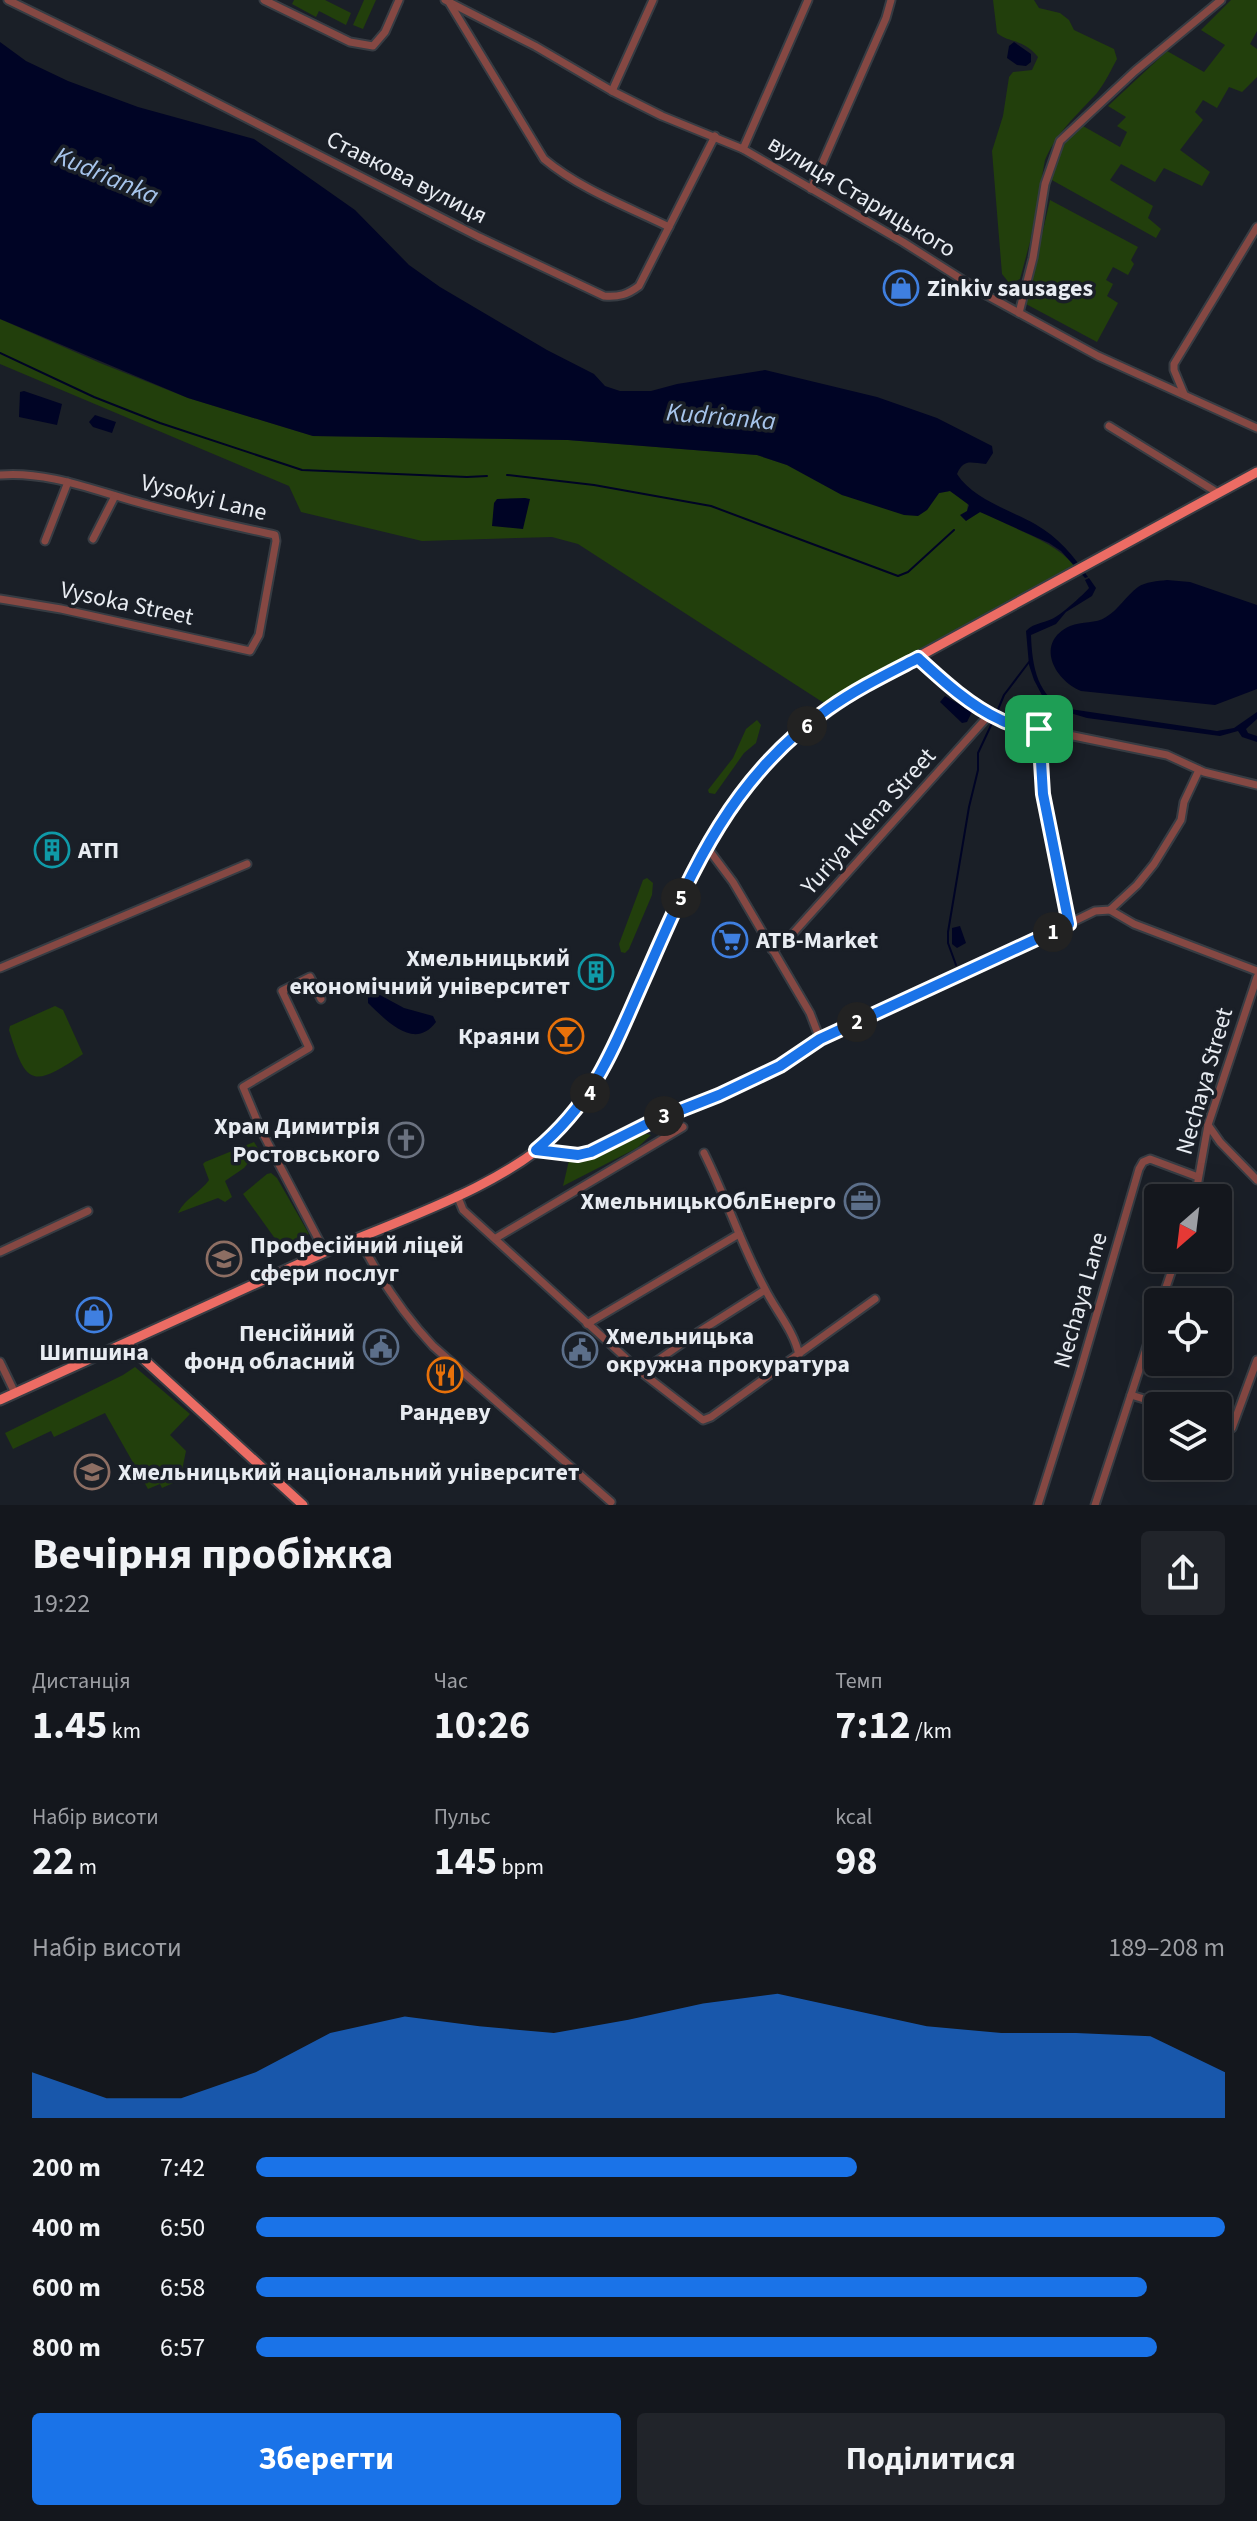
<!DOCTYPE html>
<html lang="uk">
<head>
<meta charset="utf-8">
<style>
  :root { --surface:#14171d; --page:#21242a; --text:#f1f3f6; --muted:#9d9fa4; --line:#33363b; --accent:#1a73e8 }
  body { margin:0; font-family:"Source Sans 3",sans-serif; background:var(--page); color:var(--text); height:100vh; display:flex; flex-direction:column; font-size:30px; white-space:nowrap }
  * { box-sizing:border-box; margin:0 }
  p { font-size:26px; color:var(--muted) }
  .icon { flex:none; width:44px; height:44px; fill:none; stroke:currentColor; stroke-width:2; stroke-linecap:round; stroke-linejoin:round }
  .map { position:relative; height:1505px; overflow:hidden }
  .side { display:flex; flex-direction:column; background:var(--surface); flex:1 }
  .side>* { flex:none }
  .needle { width:52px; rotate:208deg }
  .fabs { position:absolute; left:1144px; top:1184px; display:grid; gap:16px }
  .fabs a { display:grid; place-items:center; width:88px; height:88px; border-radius:8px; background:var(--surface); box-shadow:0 8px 32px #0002,0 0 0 2px var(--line); font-size:40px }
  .pin { position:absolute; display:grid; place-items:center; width:68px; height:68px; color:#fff; margin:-34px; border-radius:16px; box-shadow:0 4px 12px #0006 }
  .km { position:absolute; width:40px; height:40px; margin:-20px; border-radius:50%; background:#222; color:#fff; font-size:22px; line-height:40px; text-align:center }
  .round { display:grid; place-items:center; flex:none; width:84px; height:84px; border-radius:8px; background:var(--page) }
  .overview { display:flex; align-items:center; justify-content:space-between; height:136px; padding:0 32px }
  h1 { font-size:44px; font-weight:700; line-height:60px }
  .metrics { display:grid; grid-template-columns:repeat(3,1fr); gap:12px; height:136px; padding:8px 32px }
  .metrics div { display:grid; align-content:center }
  .metrics b { font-size:40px; font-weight:700 }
  .metrics small { font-size:22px; font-weight:400 }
  .metrics p { font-size:22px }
  .chart { height:224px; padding:16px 32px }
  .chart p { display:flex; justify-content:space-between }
  .chart svg { width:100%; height:144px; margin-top:8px; fill:var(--accent); opacity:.7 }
  .action { display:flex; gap:16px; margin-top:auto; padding:16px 32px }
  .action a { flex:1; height:92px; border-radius:8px; background:var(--accent); color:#fff; font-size:32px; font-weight:700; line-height:92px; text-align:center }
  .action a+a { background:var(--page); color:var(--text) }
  ul { padding:0 32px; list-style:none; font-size:26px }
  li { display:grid; grid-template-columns:128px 96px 1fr; align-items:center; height:60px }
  li i { height:20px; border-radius:10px; background:var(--accent) }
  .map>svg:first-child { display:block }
  .green { fill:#223f0c }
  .water { fill:#000425 }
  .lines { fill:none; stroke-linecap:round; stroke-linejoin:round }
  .stream { stroke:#000425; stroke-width:2 }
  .minor-casing { stroke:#373c43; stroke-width:11 }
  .major-casing { stroke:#373c43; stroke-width:13 }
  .minor { stroke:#854843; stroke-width:7 }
  .major { stroke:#ec6c64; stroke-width:9 }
  .route-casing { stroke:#fff; stroke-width:16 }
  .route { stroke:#1a73e8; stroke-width:10 }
  .labels { text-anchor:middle; stroke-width:7; stroke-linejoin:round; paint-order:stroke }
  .street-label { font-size:24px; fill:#e8ecf2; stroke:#1a1f27 }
  .poi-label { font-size:24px; font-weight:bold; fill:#e8ecf2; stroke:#1a1f27; text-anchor:start }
  .water-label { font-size:26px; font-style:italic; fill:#a7c5ec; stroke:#1a1f27 }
</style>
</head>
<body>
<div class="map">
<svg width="1257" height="1505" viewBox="0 0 1257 1505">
  <rect width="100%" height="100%" fill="#1a1f27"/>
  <g class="green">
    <polygon points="294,0 325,0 351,13 346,25 319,11 316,17 292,4"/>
    <polygon points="364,0 376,0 363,29 353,25"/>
    <path d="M993,0H1034L1039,8L1060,13L1069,20L1074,30L1114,49L1117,59C1111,70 1105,83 1097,93C1077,115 1057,132 1045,160L1030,242L1020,279L1010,284L1002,274L992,151L1003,116L1009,77L1013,72L1032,70L1038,57C1023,38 1008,43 997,33Z"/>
    <polygon points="1231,0 1257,0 1257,31 1250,44 1257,49 1257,77 1242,92 1229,87 1217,108 1203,100 1195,112 1203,120 1180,150 1210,172 1202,186 1164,168 1155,182 1121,164 1110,180 1153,206 1148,218 1161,229 1156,238 1050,179 1063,142 1083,126 1120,147 1127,132 1117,126 1126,117 1108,106 1167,51 1204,72 1225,45 1201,30"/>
    <polygon points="1050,200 1138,247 1131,260 1134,264 1128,275 1113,267 1106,280 1113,284 1107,296 1118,303 1097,342 1026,304"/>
    <path d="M0,319L100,363L188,398L313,436L568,440L757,455L787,465L842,495L927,510L939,493L950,491L968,503L967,511L973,516L980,512L987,514C1018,532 1052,539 1076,567L827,705L578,544L552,537L422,541L301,512L289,486L0,364Z"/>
    <polygon points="757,720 761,725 756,743 744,753 715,794 709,793 708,790 733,758 746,729"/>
    <polygon points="647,878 653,883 652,895 629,949 625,953 621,952 619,944 643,880"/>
    <path d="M55,1006L63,1010L83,1054C32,1089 26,1085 9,1030L10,1026Z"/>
    <polygon points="644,1133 651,1135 637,1148 563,1186 570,1156 614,1142 618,1143"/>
    <path d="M254,1142L259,1150L244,1168L225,1181L232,1197L225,1202L218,1198L178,1213C185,1198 201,1192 209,1180L203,1164L205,1162Z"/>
    <polygon points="271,1173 277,1178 309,1234 281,1247 243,1194 267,1174"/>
    <polygon points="135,1367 190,1414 170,1435 186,1451 180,1480 162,1488 160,1484 148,1489 105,1413 54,1437 51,1431 13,1449 5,1433 123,1375"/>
  </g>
  <g class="water">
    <path d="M0,42L26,61L68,81L138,107L254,139L355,210L409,265L440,287L547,350L594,374L605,386L620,391H651L677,384L765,370L877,397L937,418L992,446L993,453L986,464C971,463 964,458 957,474C973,499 1010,510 1035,524C1058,537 1074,556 1088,577L1085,578L1061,551L1049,543L980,512L966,521L960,515L967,511L969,505L950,491L939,493L927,510L918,516L904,515L842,495L787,465L757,455L568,440L313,436L188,398L5,321L0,319Z"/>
    <polygon points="1014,42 1031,54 1031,62 1026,66 1017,65 1007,58 1009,46"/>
    <polygon points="24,391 62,404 57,425 19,417 20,392"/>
    <polygon points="95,415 116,422 112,433 93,427 89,422"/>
    <polygon points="525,498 530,499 523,529 492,526 494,503 497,499"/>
    <path d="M1089,578L1096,588L1092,596L1066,612L1056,624L1031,635C1032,665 1037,700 1070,709L1217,731L1234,728L1257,712V719L1246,729L1248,733L1257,736V742L1242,737L1238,731L1220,736L1087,718L1060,710L1044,699L1034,680L1029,665L1026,631C1034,622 1048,623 1057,616C1065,611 1083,595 1089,588L1085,580Z"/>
    <path d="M1167,580L1190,582L1257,605V689L1215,705L1081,691C1053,679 1035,642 1070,626C1082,621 1096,624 1106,617C1118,610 1126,596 1138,587C1145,582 1158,581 1167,580Z"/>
    <polygon points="945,696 972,712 967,722 962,723 940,702"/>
    <polygon points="960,926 966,943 957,948 952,944 952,928"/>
    <path d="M380,995L404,1008L433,1016L436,1022C414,1052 385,1019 368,1003V996Z"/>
  </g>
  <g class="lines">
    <g class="stream">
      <polyline points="0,353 94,397 160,423 302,470 467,477 487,476"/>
      <polyline points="507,475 594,485 711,506 898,576 908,572 954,530"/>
      <polyline points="997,712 1004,695 1029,662"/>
      <polyline points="956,965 948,943 948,932 969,807 978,770 978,753 993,721"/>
    </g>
    <g class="minor-casing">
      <g id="minor">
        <path d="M8,0L162,75L479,237L604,296C619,297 627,295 639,286L715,136"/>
        <polyline points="264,0 350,42 373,46 385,32 399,0"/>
        <polyline points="445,0 535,46 612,91 662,116 743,149 903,242 988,296 1098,356 1257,428"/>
        <path d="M450,4L544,159C580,189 626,206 669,227"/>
        <polyline points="612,91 653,0"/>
        <polyline points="743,149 808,0"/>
        <polyline points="811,189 886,18 891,0"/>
        <polyline points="1019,313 1033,258 1045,184 1060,141 1135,71 1221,0"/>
        <polyline points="1184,394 1174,370 1174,364 1257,227"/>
        <polyline points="1109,426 1218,493"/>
        <path d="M0,475C47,471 93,490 137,502C182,515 229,525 275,535L276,541L259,635L250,651L61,609L0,599"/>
        <polyline points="93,539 115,496"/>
        <polyline points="45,541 68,482"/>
        <path d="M918,658C942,680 970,706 1001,720C1012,726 1026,727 1039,729L1043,794L1069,924"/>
        <polyline points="1039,729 1167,755 1204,772 1257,785"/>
        <polyline points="706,846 733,882 810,1013 820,1039"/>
        <polyline points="1110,910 1134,924 1257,971"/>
        <polyline points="772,950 788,939 990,714"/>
        <polyline points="0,968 247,864"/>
        <polyline points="321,999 310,977 282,991 309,1048 243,1087 261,1130 325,1252"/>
        <polyline points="1208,1125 1220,1142 1257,1180"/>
        <polyline points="536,1150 578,1155 591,1152 653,1121 719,1095 780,1066 820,1039 999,958 1095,911 1110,910 1137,885 1154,864 1181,820 1184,802 1199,770"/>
        <path d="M704,1153C726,1197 741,1245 765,1289C776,1311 794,1331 799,1355"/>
        <polyline points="457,1195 463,1210 641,1372 703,1420 711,1417 875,1299"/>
        <polyline points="1195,1198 1208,1125 1257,977"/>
        <path d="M359,1238C378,1276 403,1314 433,1346L611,1502"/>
        <polyline points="496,1238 683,1127"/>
        <polyline points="0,1252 88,1211"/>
        <polyline points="1161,1302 1176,1258"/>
        <polyline points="587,1324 739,1234"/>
        <polyline points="0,1362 15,1393"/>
        <polyline points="641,1372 697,1333 765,1290"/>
        <polyline points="1131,1395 1167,1406"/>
        <polyline points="1232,1428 1257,1360"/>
        <polyline points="1038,1505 1079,1375 1139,1169 1143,1162 1150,1159 1198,1177"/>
        <polyline points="1095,1505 1158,1312"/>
      </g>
    </g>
    <g class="major-casing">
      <g id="major">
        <polyline points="127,1344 303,1505"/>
        <path d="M0,1400C108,1351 216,1301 325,1252C396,1221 506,1186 560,1130C601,1086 621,1031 645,977C666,928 687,876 715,830C753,767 810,720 872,682L1257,472"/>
      </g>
    </g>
    <use href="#minor" class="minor"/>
    <use href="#major" class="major"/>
  </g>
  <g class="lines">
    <g class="route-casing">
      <path id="route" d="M918,658C942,680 970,706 1001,720C1012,726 1026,727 1039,729L1043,794L1069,924L820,1039L780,1066L719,1095L653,1121L591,1152L578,1155L536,1150C596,1100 614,1046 645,977C691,872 730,778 828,709C856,689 887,674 918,658Z"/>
    </g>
    <use href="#route" class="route"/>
  </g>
  <defs>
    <g id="shop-ring" transform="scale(1.8)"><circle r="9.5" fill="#1a1f27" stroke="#3f7fe0" stroke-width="1.5"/><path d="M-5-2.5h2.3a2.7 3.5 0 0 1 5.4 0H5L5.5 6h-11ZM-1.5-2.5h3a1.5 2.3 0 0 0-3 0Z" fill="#3f7fe0"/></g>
    <g id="building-ring" transform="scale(1.8)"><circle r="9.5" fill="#1a1f27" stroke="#0f9aa8" stroke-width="1.5"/><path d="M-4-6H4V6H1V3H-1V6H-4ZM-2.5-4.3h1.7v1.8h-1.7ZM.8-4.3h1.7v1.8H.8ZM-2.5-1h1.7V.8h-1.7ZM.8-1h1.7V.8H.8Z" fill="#0f9aa8"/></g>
    <g id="supermarket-ring" transform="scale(1.8)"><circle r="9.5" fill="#1a1f27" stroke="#3f7fe0" stroke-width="1.5"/><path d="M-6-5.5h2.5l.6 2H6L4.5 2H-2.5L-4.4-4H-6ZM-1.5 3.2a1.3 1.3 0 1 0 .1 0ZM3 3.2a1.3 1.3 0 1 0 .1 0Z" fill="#3f7fe0"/></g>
    <g id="bar-ring" transform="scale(1.8)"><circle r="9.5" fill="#1a1f27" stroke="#e8710a" stroke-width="1.5"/><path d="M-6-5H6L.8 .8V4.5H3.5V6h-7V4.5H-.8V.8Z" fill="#e8710a"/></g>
    <g id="church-ring" transform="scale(1.8)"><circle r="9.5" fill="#1a1f27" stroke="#6b7280" stroke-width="1.5"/><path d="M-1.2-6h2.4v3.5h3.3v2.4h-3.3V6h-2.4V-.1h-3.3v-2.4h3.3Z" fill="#6b7280"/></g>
    <g id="office-ring" transform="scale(1.8)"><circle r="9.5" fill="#1a1f27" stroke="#5c6f8a" stroke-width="1.5"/><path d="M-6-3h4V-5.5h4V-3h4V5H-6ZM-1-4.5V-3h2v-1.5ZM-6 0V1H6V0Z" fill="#5c6f8a"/></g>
    <g id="university-ring" transform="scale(1.8)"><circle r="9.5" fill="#1a1f27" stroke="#8d6e63" stroke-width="1.5"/><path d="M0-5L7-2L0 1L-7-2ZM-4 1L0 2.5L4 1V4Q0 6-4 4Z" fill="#8d6e63"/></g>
    <g id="civic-ring" transform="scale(1.8)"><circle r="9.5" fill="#1a1f27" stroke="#5c6f8a" stroke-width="1.5"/><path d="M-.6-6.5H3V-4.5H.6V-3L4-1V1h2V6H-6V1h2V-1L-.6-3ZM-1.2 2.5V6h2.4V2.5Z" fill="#5c6f8a"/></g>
    <g id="restaurant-ring" transform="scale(1.8)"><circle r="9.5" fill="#1a1f27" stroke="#e8710a" stroke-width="1.5"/><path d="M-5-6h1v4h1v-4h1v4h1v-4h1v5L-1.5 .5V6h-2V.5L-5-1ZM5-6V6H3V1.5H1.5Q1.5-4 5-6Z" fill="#e8710a"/></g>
  </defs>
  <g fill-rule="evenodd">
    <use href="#shop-ring" x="901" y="288"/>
    <use href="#building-ring" x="52" y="850"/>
    <use href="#supermarket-ring" x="730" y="940"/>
    <use href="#building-ring" x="596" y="972"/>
    <use href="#bar-ring" x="566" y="1036"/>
    <use href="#church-ring" x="406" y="1140"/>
    <use href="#office-ring" x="862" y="1201"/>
    <use href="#university-ring" x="224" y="1259"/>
    <use href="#shop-ring" x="94" y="1315"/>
    <use href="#civic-ring" x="381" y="1347"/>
    <use href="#civic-ring" x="580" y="1350"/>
    <use href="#restaurant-ring" x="445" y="1375"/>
    <use href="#university-ring" x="92" y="1472"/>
  </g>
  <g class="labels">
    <g class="street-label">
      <text transform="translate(407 177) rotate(27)" y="8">Ставкова вулиця</text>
      <text transform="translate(862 196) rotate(31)" y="8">вулиця Старицького</text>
      <text transform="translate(204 497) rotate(14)" y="8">Vysokyi Lane</text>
      <text transform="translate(127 603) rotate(12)" y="8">Vysoka Street</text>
      <text transform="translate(868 821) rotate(-48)" y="8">Yuriya Klena Street</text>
      <text transform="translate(1204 1081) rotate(-74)" y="8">Nechaya Street</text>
      <text transform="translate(1080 1300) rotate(-74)" y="8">Nechaya Lane</text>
    </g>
    <g class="poi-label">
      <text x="927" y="296">Zinkiv sausages</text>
      <text x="78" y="858">АТП</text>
      <text x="756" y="948">ATB-Market</text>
      <text x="570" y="966" text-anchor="end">Хмельницький<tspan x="570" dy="28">економічний університет</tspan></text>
      <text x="540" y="1044" text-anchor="end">Краяни</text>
      <text x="380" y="1134" text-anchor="end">Храм Димитрія<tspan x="380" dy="28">Ростовського</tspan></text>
      <text x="836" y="1209" text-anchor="end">ХмельницькОблЕнерго</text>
      <text x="250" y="1253">Професійний ліцей<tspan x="250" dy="28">сфери послуг</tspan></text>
      <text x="355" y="1341" text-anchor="end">Пенсійний<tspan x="355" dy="28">фонд обласний</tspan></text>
      <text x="606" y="1344">Хмельницька<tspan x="606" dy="28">окружна прокуратура</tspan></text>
      <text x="94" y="1360" text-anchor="middle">Шипшина</text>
      <text x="445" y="1420" text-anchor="middle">Рандеву</text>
      <text x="118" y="1480">Хмельницький національний університет</text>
    </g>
    <g class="water-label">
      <text transform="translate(107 175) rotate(23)" y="9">Kudrianka</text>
      <text transform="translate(721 416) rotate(5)" y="9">Kudrianka</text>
    </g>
  </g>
</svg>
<div class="fabs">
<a><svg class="needle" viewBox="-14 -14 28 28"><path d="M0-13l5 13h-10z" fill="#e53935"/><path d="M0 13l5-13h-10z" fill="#9d9fa4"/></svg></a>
<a><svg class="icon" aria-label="locate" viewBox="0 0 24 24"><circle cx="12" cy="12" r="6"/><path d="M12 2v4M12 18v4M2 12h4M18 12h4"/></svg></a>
<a><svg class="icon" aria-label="layers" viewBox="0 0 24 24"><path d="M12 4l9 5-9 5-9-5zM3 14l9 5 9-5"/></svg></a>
</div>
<div class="pin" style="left:1039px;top:729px;background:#1e9e55"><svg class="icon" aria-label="arrive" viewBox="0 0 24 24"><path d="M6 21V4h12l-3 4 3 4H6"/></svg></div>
<b class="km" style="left:1053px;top:932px">1</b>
<b class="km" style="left:857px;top:1022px">2</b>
<b class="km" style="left:664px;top:1116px">3</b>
<b class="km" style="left:590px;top:1093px">4</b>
<b class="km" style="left:681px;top:898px">5</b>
<b class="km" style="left:807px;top:726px">6</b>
</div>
<section class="side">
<div class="overview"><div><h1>Вечірня пробіжка</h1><p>19:22</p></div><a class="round"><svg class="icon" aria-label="share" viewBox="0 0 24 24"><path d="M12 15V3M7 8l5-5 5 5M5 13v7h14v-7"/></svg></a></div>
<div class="metrics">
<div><p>Дистанція</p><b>1.45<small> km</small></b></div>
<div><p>Час</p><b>10:26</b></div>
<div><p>Темп</p><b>7:12<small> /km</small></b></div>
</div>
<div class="metrics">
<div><p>Набір висоти</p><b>22<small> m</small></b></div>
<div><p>Пульс</p><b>145<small> bpm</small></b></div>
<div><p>kcal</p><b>98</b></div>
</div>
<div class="chart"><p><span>Набір висоти</span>189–208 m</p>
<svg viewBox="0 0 160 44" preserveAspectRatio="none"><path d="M0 44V30L10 38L20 38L30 30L40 18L50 13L60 16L70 18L80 14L90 9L100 6L110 11L120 16L130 18L140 18L150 19L160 30V44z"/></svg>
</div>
<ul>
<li><b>200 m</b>7:42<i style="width:62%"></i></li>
<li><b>400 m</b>6:50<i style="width:100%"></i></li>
<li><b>600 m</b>6:58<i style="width:92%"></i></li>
<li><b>800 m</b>6:57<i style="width:93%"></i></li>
</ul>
<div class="action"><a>Зберегти</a><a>Поділитися</a></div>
</section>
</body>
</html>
